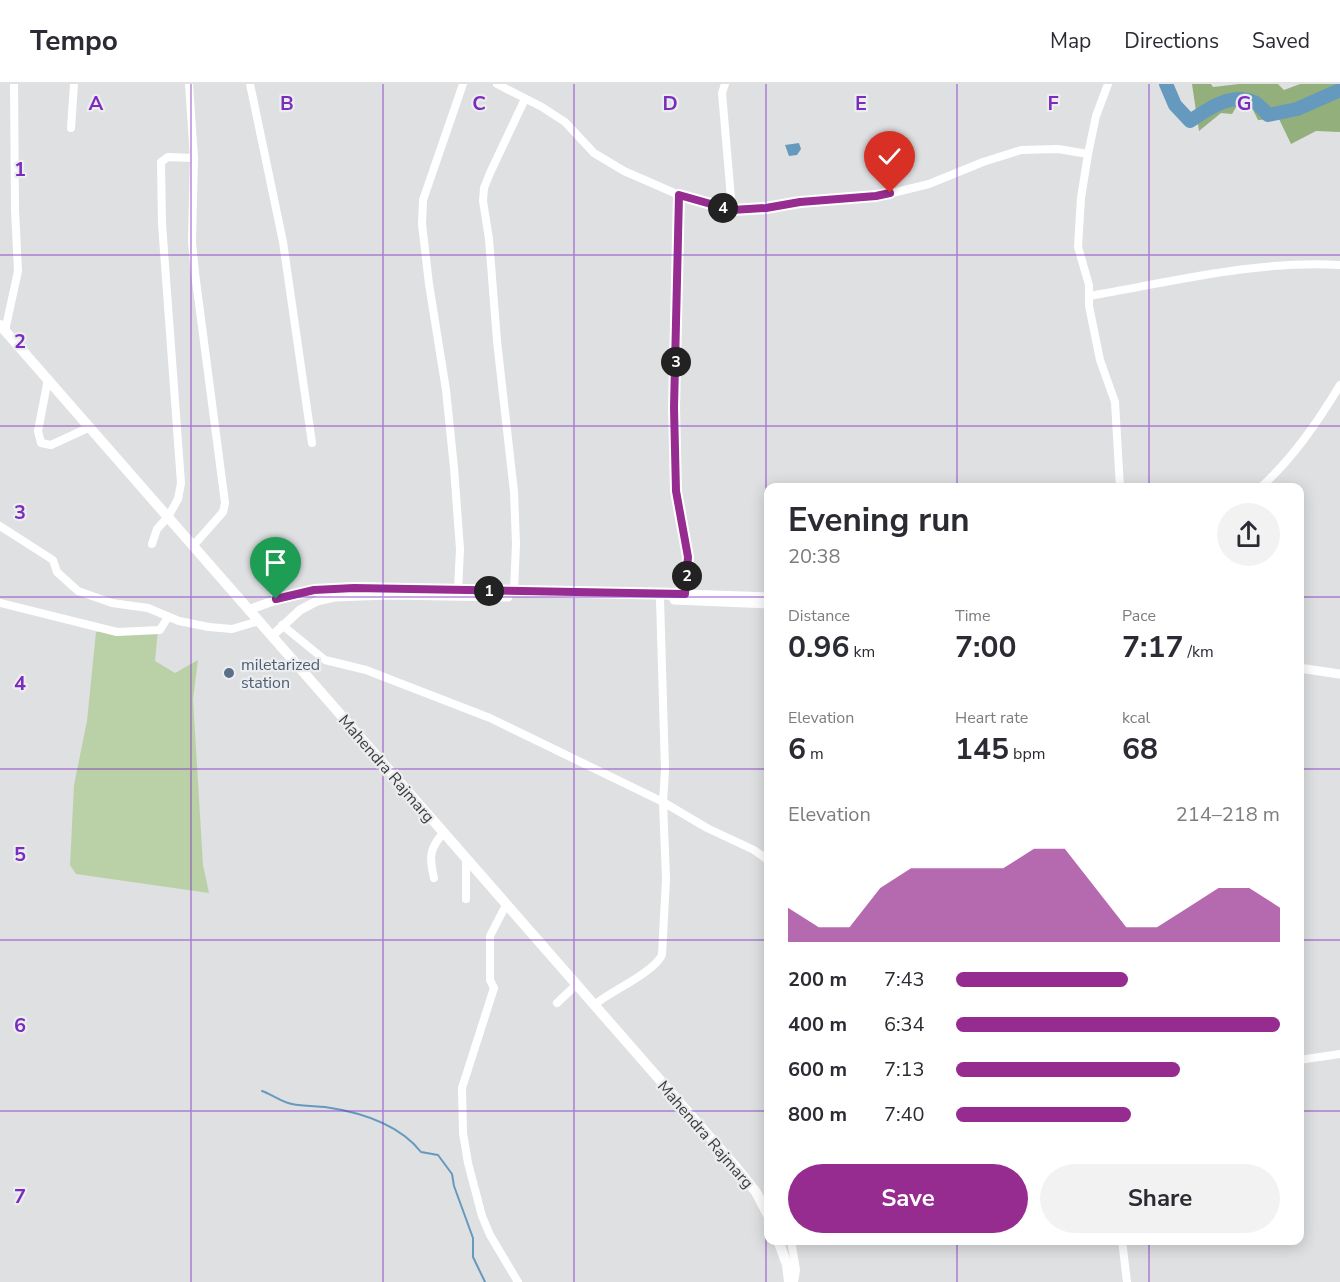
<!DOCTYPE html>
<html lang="en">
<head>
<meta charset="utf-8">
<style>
  :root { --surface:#fff; --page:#f2f2f3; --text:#2b2b33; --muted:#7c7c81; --line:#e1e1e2; --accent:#962c8f }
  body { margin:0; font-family:"Nunito Sans",sans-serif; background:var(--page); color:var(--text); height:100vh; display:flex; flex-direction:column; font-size:22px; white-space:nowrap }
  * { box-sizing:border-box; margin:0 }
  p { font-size:20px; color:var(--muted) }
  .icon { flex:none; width:33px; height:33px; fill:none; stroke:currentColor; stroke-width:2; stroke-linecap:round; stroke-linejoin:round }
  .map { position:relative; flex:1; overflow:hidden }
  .sheet { position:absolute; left:764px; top:399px; width:540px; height:762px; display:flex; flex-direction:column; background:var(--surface); border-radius:12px; box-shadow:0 3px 15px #0003 }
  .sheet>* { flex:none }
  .pin { position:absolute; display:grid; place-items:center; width:51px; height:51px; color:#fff; margin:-62px -26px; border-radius:50% 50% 50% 0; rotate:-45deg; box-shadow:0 0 6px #0007 }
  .pin .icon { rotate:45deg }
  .km { position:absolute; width:30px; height:30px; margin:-15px; border-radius:50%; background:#222; color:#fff; font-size:16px; line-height:30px; text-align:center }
  .round { display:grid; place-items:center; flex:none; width:63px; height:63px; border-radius:32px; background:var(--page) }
  .headline { display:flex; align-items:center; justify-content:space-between; height:102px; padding:0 24px }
  h1 { font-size:33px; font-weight:700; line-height:45px }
  .metrics { display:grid; grid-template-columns:repeat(3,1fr); gap:9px; height:102px; padding:6px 24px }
  .metrics div { display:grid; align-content:center }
  .metrics b { font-size:30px; font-weight:700 }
  .metrics small { font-size:16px; font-weight:400 }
  .metrics p { font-size:16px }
  .chart { height:168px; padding:12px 24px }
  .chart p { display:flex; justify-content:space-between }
  .chart svg { width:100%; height:108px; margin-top:6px; fill:var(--accent); opacity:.7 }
  .primary-button { display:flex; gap:12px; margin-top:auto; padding:12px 24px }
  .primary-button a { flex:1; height:69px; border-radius:36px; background:var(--accent); color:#fff; font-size:24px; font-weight:700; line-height:69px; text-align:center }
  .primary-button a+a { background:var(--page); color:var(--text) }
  ul { padding:0 24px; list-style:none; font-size:20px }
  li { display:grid; grid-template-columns:96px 72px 1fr; align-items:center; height:45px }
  li i { height:15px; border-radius:8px; background:var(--accent) }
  header { display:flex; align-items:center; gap:36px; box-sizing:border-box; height:84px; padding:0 30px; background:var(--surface); border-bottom:2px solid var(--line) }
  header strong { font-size:28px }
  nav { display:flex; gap:33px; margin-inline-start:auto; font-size:21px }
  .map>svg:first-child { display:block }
  .green { fill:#bad1a8 }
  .forest { fill:#93af7b }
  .water { fill:#6699be }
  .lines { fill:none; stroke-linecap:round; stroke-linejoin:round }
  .stream { stroke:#6699be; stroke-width:2 }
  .river { stroke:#6699be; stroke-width:14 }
  .minor { stroke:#fff; stroke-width:8 }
  .major { stroke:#fff; stroke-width:9 }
  .highway { stroke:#fff; stroke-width:10 }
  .route-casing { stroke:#fff; stroke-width:12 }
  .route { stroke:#962c8f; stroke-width:8 }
  .grid { fill:none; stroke:#7b2cbf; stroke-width:1.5; stroke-opacity:0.55 }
  .service-dot { fill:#5c6f8a; stroke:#ecedef; stroke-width:2 }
  .labels { text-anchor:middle; stroke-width:4.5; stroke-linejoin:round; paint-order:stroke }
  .service-label { font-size:16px; fill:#4e5e75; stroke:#ecedef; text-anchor:start }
  .street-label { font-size:16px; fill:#3b3c3c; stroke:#ecedef }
  .grid-label { font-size:20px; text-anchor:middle; font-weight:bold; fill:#7b2cbf; stroke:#ecedef; stroke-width:4.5; stroke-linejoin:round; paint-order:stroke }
</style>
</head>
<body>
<header>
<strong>Tempo</strong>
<nav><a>Map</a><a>Directions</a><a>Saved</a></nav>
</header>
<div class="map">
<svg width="1340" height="1198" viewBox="0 0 1340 1198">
  <rect width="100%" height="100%" fill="#dfe0e2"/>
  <polygon class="green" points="158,545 155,577 175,589 198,576 193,615 203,781 209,809 76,790 70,781 74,701 87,637 96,548"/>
  <polygon class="forest" points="1192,0 1211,0 1213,3 1239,0 1278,0 1284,6 1300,0 1340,0 1340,48 1316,47 1291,60 1279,35 1258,36 1252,24 1238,20 1232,30 1221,29 1199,47"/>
  <polygon class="water" points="799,59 801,65 797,71 789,72 785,61"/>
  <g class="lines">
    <path class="stream" d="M262,1007C271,1010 283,1019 292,1020C302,1022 314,1022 325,1023C359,1028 399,1040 421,1068L438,1071L452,1090L454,1102L473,1154V1173L485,1198"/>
    <path class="river" d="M1166,0L1175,21L1190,37C1208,25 1231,8 1254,18C1259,20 1264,27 1268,31L1297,25L1340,6"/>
    <g class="minor">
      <polyline points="189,0 194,74 192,158 195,189 225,419 223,428 193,462"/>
      <polyline points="250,0 283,158 312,359"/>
      <polyline points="497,0 542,23 565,38 594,69 624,87 679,111 732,126 766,125 800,118 876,113 929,100 983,78 1021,66 1058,65 1088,70"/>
      <polyline points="725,0 722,9 732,126"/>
      <polyline points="1108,0 1096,32 1088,70 1081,114 1078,163 1089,201 1089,222 1100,276 1115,318 1120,404"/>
      <polyline points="71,44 74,0"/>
      <polyline points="679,111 674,324 676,407 688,473 685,510"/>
      <path d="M1089,212C1171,198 1256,176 1340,181"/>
      <polyline points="5,247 18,187 15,126 14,0"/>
      <polyline points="48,295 38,347 41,359 51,361 90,343"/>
      <path d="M1260,404C1293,374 1317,339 1340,301"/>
      <polyline points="0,442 53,476 57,488 78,507 112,519 148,524 179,537 209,543 232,545 259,537"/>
      <polyline points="152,460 157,445 168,433 178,415 181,399 162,140 161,78 168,73 194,74"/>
      <polyline points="458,506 460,465 454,384 446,306 429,200 422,140 423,116 463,0"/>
      <polyline points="514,507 516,460 514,408 497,257 489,155 483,117 484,104 490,89 525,15"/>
      <polyline points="0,519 117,548 160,546 168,533"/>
      <polyline points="282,541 325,576 366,586 490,634 663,718 665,686 660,515"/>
      <polyline points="466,774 466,815"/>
      <path d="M434,794C429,773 429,765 444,748"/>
      <polyline points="506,821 490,852 490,896 494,904 462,1004 463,1049 468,1079 482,1132 490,1151 518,1198"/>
      <polyline points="557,919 576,901"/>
      <path d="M594,921C611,907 653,889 662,871L666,795L663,718L707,744L754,766L768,776"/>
      <polyline points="1299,976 1340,970"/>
      <polyline points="791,1156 796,1186 794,1198"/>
      <polyline points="1122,1156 1127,1198"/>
    </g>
    <g class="major">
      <polyline points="674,516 768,520"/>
      <path d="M249,526C277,514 303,508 333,504L685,510L768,513"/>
      <polyline points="272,552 300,526 317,517 334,513 388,511 508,513"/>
      <polyline points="1299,584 1340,590"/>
    </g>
    <g class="highway">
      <polyline points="0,241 736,1083 756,1108 768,1131"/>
      <polyline points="778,1156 787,1181 789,1198"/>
    </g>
  </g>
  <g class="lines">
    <g class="route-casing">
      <polyline id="route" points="276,515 314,506 354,504 685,510 688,473 676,407 674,324 679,111 732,126 766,124 800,118 876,112 890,109"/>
    </g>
    <use href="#route" class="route"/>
  </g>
  <path class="grid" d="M191,0V1198M383,0V1198M574,0V1198M766,0V1198M957,0V404M1149,0V404M0,171H1340M0,342H1340M0,513H768M1299,513H1340M0,685H768M1299,685H1340M0,856H768M1299,856H1340M0,1027H768M1299,1027H1340M957,1156V1198M1149,1156V1198"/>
  <circle class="service-dot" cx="229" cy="589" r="6"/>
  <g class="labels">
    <g class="service-label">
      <text x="241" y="586">miletarized<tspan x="241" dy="18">station</tspan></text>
    </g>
    <g class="street-label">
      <text transform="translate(387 684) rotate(49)" y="6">Mahendra Rajmarg</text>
      <text transform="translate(706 1050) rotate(49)" y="6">Mahendra Rajmarg</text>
    </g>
  </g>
  <g class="grid-label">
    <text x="96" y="26">A</text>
    <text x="287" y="26">B</text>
    <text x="479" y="26">C</text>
    <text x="670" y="26">D</text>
    <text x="861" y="26">E</text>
    <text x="1053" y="26">F</text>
    <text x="1244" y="26">G</text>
    <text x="20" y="92">1</text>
    <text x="20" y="264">2</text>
    <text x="20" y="435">3</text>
    <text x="20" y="606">4</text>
    <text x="20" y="777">5</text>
    <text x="20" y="948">6</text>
    <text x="20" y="1119">7</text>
  </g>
</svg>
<div class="pin" style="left:276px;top:515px;background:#1e9e55"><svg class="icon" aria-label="arrive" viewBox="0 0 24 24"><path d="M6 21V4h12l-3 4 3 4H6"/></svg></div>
<div class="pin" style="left:890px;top:109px;background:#d93025"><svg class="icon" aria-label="check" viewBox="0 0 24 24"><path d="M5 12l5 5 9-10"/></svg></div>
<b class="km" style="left:489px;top:507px">1</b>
<b class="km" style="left:687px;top:492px">2</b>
<b class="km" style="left:676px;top:278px">3</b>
<b class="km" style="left:723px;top:124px">4</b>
<section class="sheet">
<div class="headline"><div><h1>Evening run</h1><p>20:38</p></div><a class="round"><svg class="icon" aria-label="share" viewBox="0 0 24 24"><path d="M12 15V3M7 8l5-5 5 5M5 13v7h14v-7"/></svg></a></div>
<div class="metrics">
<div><p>Distance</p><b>0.96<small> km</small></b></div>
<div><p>Time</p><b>7:00</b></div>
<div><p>Pace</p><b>7:17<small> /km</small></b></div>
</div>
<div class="metrics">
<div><p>Elevation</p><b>6<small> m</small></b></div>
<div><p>Heart rate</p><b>145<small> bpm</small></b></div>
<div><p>kcal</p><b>68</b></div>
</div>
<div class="chart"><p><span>Elevation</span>214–218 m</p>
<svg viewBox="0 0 160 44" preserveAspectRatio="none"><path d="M0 44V30L10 38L20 38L30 22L40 14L50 14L60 14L70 14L80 6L90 6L100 22L110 38L120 38L130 30L140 22L150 22L160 30V44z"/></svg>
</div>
<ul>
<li><b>200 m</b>7:43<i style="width:53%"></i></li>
<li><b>400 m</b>6:34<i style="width:100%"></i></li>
<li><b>600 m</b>7:13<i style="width:69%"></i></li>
<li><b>800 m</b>7:40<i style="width:54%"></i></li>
</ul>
<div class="primary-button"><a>Save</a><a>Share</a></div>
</section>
</div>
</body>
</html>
